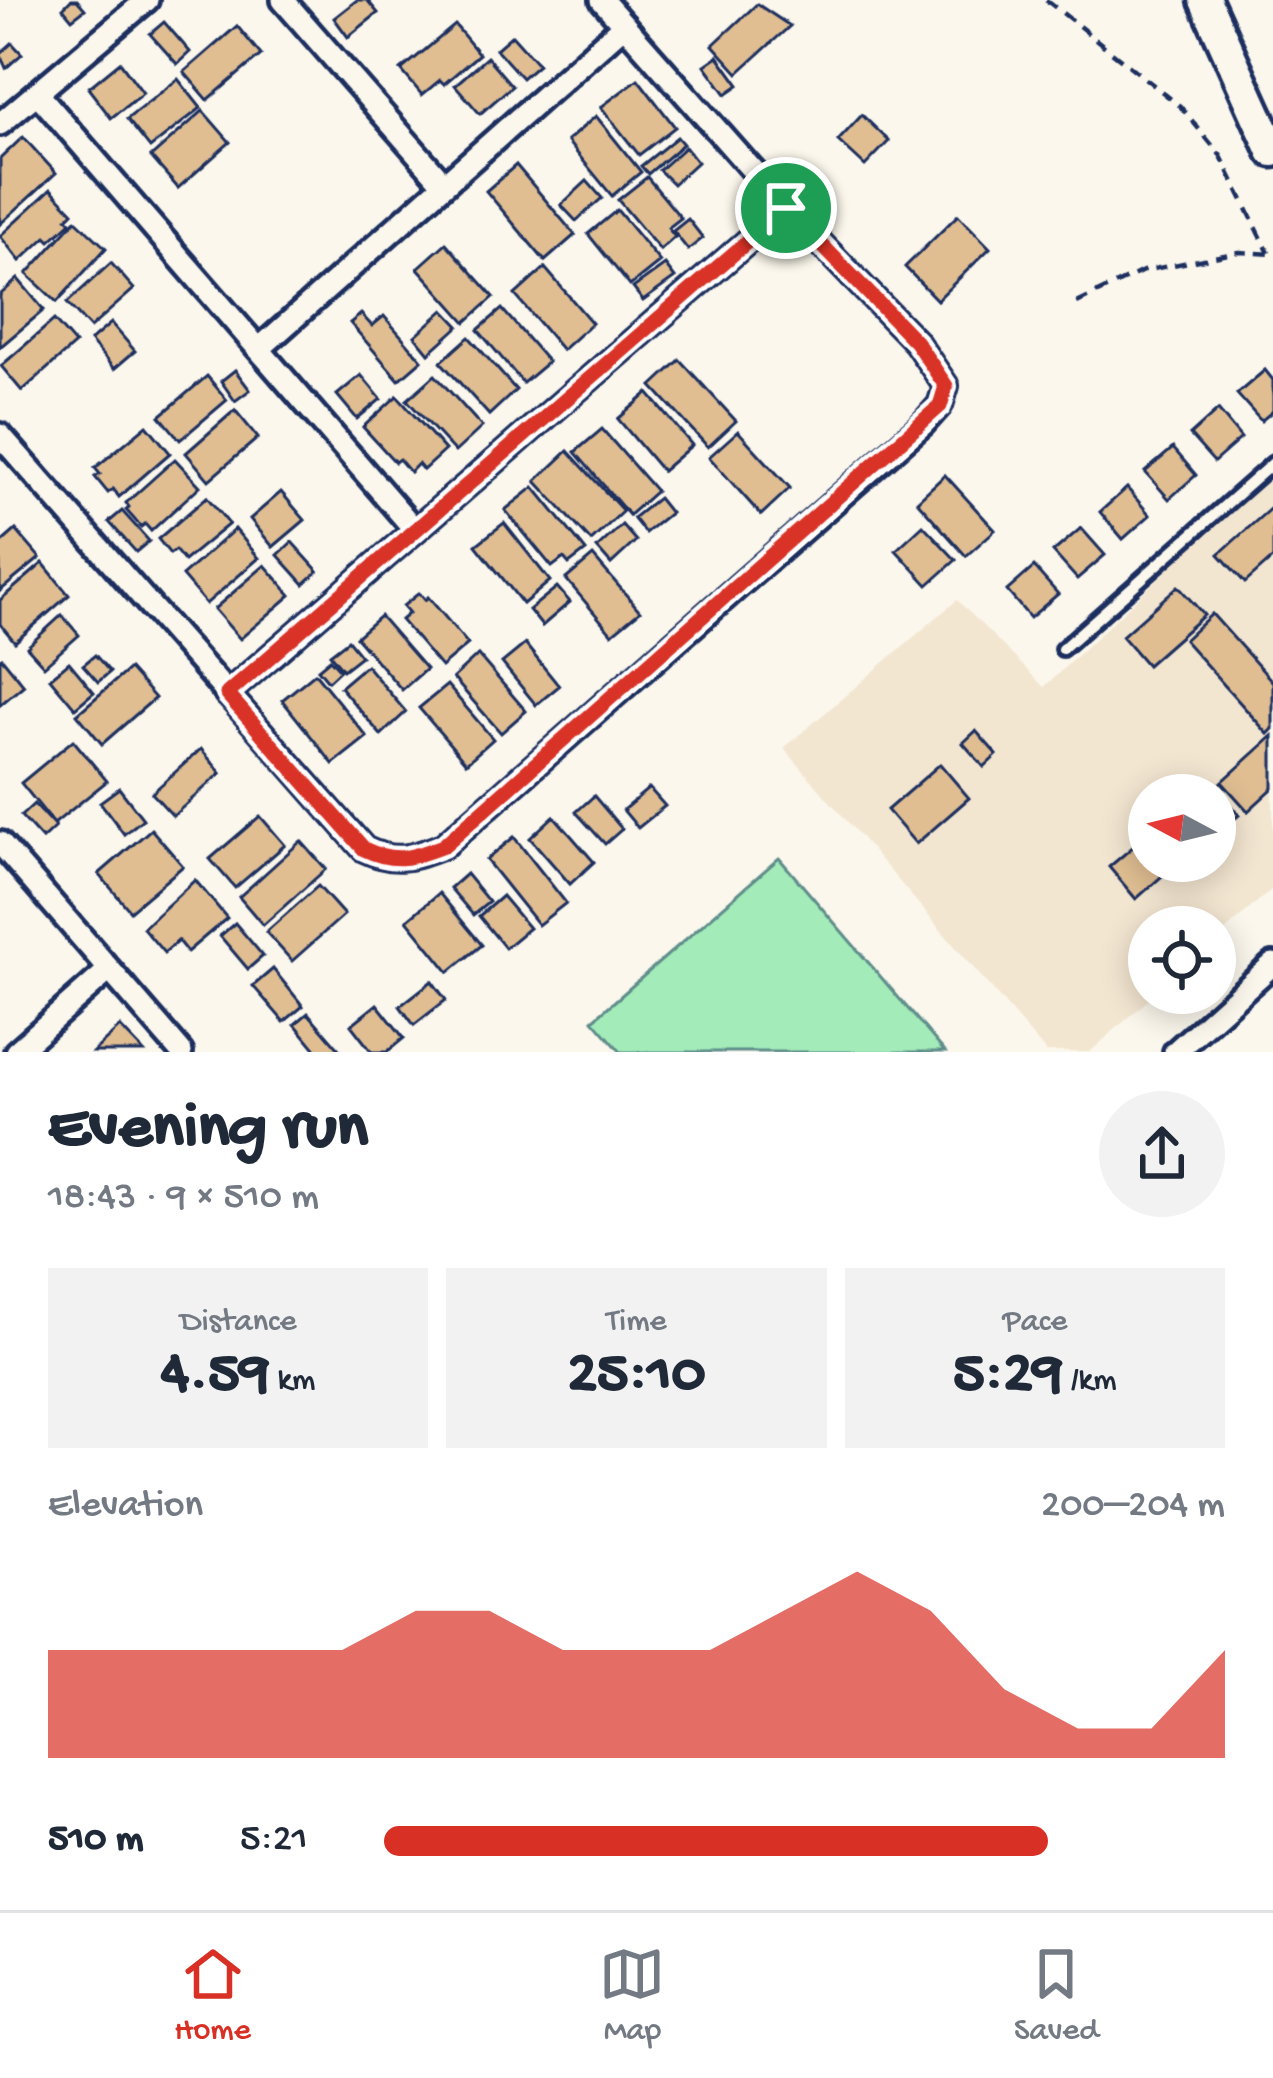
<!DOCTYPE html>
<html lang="en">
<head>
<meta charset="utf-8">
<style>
  :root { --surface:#fff; --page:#f2f2f3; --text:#1f2937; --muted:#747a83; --line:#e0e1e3; --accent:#d93025 }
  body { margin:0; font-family:"Gochi Hand",sans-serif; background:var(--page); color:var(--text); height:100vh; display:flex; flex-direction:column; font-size:45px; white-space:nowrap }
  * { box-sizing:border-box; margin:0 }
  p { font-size:39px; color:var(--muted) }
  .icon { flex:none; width:66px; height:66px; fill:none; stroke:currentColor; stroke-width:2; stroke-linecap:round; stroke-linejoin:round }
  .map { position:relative; height:1052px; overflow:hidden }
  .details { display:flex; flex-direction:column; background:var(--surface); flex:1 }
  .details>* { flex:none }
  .needle { width:78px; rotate:277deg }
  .tools { position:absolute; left:1128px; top:774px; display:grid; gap:24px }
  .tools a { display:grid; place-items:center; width:108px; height:108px; border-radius:50%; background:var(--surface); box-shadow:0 6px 30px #0003; font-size:60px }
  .pin { position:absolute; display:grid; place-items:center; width:102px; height:102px; color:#fff; margin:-51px; border:6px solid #fff; border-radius:50%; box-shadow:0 3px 12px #0007 }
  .round { display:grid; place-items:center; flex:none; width:126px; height:126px; border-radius:63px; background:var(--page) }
  .overview { display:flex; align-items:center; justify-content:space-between; height:204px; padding:0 48px }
  h1 { font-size:66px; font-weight:700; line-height:90px }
  .figures { display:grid; grid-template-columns:repeat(3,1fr); gap:18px; height:204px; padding:12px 48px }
  .figures div { display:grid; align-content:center; border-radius:0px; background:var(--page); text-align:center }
  .figures b { font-size:60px; font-weight:700 }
  .figures small { font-size:33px; font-weight:400 }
  .figures p { font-size:33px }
  .chart { height:336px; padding:24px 48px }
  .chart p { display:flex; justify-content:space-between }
  .chart svg { width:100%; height:216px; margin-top:12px; fill:var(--accent); opacity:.7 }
  ul { padding:0 48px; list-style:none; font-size:39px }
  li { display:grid; grid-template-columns:192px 144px 1fr; align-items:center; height:90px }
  li i { height:30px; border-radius:15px; background:var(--accent) }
  .tab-bar { display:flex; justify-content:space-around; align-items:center; height:168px; border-top:3px solid var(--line); background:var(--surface); font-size:33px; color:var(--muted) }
  .tab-bar a { display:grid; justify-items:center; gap:6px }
  .tab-bar .selected { color:var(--accent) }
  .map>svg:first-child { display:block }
  .built { fill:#f3e6d1; fill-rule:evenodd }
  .green { fill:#a3ebb8; stroke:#5f8d8b; stroke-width:3 }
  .building { fill:#e0be92; stroke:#1b2f5e; stroke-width:3 }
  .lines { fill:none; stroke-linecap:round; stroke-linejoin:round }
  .lane-casing { stroke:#1b2f5e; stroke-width:20 }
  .street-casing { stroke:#1b2f5e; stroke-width:30 }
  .secondary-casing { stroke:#1b2f5e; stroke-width:39 }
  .path { stroke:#1b2f5e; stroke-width:4.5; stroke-dasharray:12 9; stroke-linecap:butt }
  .lane { stroke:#fbf7ec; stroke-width:10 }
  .street { stroke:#fbf7ec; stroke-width:21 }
  .secondary { stroke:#fbf7ec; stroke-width:30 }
  .route-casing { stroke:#fff; stroke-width:24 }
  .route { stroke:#d93025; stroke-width:15 }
</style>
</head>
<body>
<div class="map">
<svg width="1273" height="1052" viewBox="0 0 1273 1052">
  <rect width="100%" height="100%" fill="#fbf7ec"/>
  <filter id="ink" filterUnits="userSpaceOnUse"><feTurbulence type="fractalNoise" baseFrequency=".00833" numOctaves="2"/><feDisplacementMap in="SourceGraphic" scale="24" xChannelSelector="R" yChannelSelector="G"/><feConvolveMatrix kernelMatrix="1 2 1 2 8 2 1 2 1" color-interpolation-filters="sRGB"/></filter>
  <g filter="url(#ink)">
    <path class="built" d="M1273,469V888L1215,940V927H1149V993H1156L1090,1052H1046L784,748L957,600L1044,687ZM1149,795H1215V861H1149Z"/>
    <polygon class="green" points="779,858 945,1052 621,1052 593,1020"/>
    <g class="building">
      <polygon points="71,0 77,0 85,9 72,19 63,8"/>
      <polygon points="357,0 367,0 378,13 348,37 334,18"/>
      <polygon points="757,4 790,26 738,73 713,45"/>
      <polygon points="164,22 190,52 177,64 150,34"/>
      <polygon points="455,25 479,54 444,84 440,80 422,95 401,70"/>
      <polygon points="237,26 261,55 208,100 184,72"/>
      <polygon points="512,35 538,64 522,78 496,49"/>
      <polygon points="12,43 22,54 6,68 0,54"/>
      <polygon points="718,56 739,85 726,94 705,65"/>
      <polygon points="487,57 512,86 480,114 455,85"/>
      <polygon points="120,62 143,93 111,118 88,88"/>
      <polygon points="178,79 201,108 150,148 127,119"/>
      <polygon points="638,79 675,127 639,155 601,107"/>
      <polygon points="203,111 230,142 178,188 151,157"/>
      <polygon points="862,115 889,141 865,166 838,141"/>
      <polygon points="596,116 641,172 612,196 567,141"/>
      <polygon points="23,137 56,173 0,224 0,159"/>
      <polygon points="677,137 683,144 648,174 641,166"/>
      <polygon points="685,147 697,162 673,184 659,170"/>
      <polygon points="516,165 575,235 545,261 486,191"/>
      <polygon points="647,177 681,218 668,228 675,237 660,250 618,200"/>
      <polygon points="587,181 602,198 576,221 561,205"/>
      <polygon points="51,189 73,212 67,218 71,222 50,241 46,237 20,261 0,236"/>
      <polygon points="617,210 660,262 630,286 588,234"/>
      <polygon points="958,215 990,248 937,300 905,267"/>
      <polygon points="688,219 703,238 688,250 673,231"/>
      <polygon points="76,220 106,248 57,302 27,274"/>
      <polygon points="446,243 494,297 466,322 418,268"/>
      <polygon points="111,263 134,289 90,328 67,303"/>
      <polygon points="665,265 675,278 643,301 633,288"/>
      <polygon points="545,268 592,323 562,350 515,295"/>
      <polygon points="18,279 44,310 0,347 0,295"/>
      <polygon points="502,309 548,362 523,383 478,330"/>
      <polygon points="444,310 459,326 429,353 415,336"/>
      <polygon points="361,314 372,326 384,316 422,360 399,380 350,323"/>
      <polygon points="54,320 75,344 22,391 1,366"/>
      <polygon points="111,323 135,351 114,369 90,341"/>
      <polygon points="469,337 516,390 489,415 441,362"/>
      <polygon points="680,360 736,421 708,447 652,386"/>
      <polygon points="235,370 250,390 235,401 221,381"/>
      <polygon points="1265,370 1273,380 1273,411 1261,421 1237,394"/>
      <polygon points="361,375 381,399 357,419 337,395"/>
      <polygon points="435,375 482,427 455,452 407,400"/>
      <polygon points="207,376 227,400 180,440 160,416"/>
      <polygon points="648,393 692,445 662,471 618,419"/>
      <polygon points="397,396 445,450 423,470 418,464 410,472 399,459 395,462 363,427"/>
      <polygon points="235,410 258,438 209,480 186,453"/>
      <polygon points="1218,410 1241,438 1214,462 1190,435"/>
      <polygon points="147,425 170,453 119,497 113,489 108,493 95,477 100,474 95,468"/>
      <polygon points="602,429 656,491 629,515 575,452"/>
      <polygon points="738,431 790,488 761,515 709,457"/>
      <polygon points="1173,448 1196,475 1169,499 1145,472"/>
      <polygon points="568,451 623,511 591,541 536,481"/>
      <polygon points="175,459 200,486 151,531 145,524 141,527 126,510 129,507 126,503"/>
      <polygon points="945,475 995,530 966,556 917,501"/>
      <polygon points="534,487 586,551 569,564 564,558 552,567 505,510"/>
      <polygon points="1127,488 1150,515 1123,539 1100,512"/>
      <polygon points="281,492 305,520 273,547 250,519"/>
      <polygon points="207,497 229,524 184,561 175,550 170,554 158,539"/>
      <polygon points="658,498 670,513 645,533 633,518"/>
      <polygon points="1273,506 1273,558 1245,583 1219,554"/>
      <polygon points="122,511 149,541 136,552 109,522"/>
      <polygon points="504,523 550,581 523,604 476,545"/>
      <polygon points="622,525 636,541 611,564 597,548"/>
      <polygon points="923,525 956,560 928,585 896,550"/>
      <polygon points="1081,528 1105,555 1077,579 1053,552"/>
      <polygon points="235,529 259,558 206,604 182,576"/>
      <polygon points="16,530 40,558 0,591 0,544"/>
      <polygon points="292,542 318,571 304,584 278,555"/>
      <polygon points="593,556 640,611 612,634 566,579"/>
      <polygon points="43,563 69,595 15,642 0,624 0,600"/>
      <polygon points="265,565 291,595 240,639 214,609"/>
      <polygon points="1034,567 1058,594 1030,618 1007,591"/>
      <polygon points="1178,586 1204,615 1147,665 1122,636"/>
      <polygon points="557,587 570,602 542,626 529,610"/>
      <polygon points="419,593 425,600 428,597 468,644 441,667 401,620 409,613 403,606"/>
      <polygon points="1212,614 1273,682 1273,729 1268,734 1184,640"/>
      <polygon points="62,615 79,635 44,666 27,647"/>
      <polygon points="380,616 426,669 402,690 356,637"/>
      <polygon points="348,640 361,656 343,670 330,654"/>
      <polygon points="525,644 559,686 536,705 502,663"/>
      <polygon points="95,655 110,672 98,682 83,665"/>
      <polygon points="478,655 526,711 501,733 453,678"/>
      <polygon points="2,658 24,685 0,705 0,659"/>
      <polygon points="330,659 340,670 328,681 318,669"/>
      <polygon points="69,662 94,692 75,708 50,678"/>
      <polygon points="366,665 406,712 381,735 340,687"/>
      <polygon points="129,669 155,698 102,744 77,714"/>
      <polygon points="315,673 367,737 333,764 282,700"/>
      <polygon points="447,685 493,739 466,763 419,708"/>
      <polygon points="976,731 997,755 984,767 963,743"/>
      <polygon points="1273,736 1273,788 1248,811 1222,782"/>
      <polygon points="73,740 107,781 54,824 21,783"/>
      <polygon points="201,749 221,773 173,816 152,793"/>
      <polygon points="940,764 969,798 916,844 887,810"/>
      <polygon points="1213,786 1239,815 1215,836 1215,795 1203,795"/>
      <polygon points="119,788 143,819 124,834 100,802"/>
      <polygon points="649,788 665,806 638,828 623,810"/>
      <polygon points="594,796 622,829 605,844 576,812"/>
      <polygon points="34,804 55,827 42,839 21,816"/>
      <polygon points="260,816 285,845 235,888 210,859"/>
      <polygon points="554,816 594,862 570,884 530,838"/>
      <polygon points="151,829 183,866 130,911 99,874"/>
      <polygon points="514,837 566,903 538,925 486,860"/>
      <polygon points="301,841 326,869 263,925 239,897"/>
      <polygon points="1135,845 1162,876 1136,899 1109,867"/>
      <polygon points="466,874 489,902 473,915 450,888"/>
      <polygon points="195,880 227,918 187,952 178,941 164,953 143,928"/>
      <polygon points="318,886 344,915 292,961 266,932"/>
      <polygon points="439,893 482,945 449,972 407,920"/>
      <polygon points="502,896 529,928 505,948 479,916"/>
      <polygon points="235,923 263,956 248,969 220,936"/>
      <polygon points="273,969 303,1006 284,1022 253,986"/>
      <polygon points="432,981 446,1000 414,1025 400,1006"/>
      <polygon points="377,1004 404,1038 387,1052 372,1052 351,1025"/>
      <polygon points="308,1013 339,1049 335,1052 318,1052 295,1024"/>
      <polygon points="120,1027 144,1052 93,1052"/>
    </g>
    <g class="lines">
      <g class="lane-casing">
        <polyline id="lane" points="1062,649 1273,463"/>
      </g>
      <g class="street-casing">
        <g id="street">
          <polyline points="283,0 443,183"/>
          <polyline points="38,94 415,530"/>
          <polyline points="0,124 147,0"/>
          <polyline points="259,349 624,25"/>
          <path d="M0,435L364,849C395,864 412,858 443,846L923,424L940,405L946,386L916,342L786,208L602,0"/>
          <polyline points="227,694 786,208"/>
          <polyline points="0,843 181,1052"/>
          <polyline points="16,1052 109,970"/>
          <polyline points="1175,1052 1273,964"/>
        </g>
      </g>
      <g class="secondary-casing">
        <polyline id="secondary" points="1205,0 1273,151"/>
      </g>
      <g class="path">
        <polyline points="1046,0 1180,106 1221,156 1269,253"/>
        <polyline points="1077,303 1143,271 1239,252 1273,254"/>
      </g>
      <use href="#lane" class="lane"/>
      <use href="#street" class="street"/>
      <use href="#secondary" class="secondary"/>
    </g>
  </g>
  <g class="lines" filter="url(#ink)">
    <g class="route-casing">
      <path id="route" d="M786,208L916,342L946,386L940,406L443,846C412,858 395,864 364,849L227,694Z"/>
    </g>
    <use href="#route" class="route"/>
  </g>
</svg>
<div class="tools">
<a><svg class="needle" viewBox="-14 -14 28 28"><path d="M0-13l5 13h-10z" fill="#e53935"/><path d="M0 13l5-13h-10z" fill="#747a83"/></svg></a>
<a><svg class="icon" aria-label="locate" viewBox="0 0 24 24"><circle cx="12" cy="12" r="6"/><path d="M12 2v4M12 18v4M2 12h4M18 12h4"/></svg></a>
</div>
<div class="pin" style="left:786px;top:208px;background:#1e9e55"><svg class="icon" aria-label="arrive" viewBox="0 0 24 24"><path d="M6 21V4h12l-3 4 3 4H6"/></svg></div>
</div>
<section class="details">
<div class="overview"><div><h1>Evening run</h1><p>18:43 · 9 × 510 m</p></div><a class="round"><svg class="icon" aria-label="share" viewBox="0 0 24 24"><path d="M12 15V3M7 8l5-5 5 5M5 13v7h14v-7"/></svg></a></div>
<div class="figures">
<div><p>Distance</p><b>4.59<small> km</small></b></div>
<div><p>Time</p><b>25:10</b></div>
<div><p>Pace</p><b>5:29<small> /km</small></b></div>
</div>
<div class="chart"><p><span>Elevation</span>200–204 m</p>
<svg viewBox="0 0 160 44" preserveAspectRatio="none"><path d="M0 44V22L10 22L20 22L30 22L40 22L50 14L60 14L70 22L80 22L90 22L100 14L110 6L120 14L130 30L140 38L150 38L160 22V44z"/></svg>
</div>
<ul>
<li><b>510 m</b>5:21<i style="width:79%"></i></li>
</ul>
</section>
<nav class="tab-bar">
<a class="selected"><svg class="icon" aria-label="home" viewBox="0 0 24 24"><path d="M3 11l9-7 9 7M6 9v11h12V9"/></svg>Home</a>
<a><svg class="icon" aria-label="map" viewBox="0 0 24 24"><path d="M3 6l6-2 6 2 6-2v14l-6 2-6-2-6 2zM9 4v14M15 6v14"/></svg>Map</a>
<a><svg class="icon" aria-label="saved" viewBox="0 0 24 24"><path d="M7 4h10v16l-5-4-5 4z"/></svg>Saved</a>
</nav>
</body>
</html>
